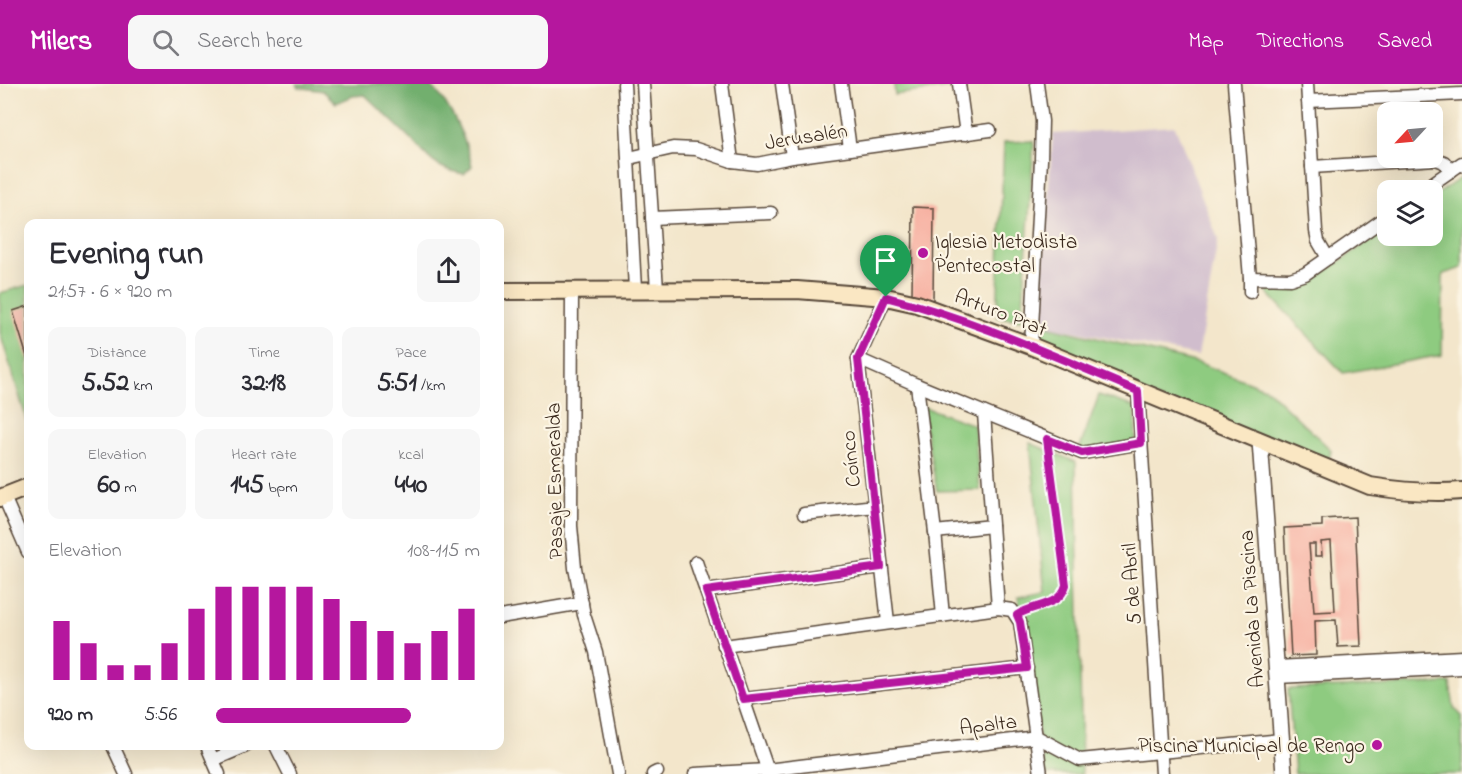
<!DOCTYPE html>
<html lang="en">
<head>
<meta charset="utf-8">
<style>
  :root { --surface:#fff; --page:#f7f7f7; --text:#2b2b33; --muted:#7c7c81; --accent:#b5179e }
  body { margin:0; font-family:"Indie Flower",sans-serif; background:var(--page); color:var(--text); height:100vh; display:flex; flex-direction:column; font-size:22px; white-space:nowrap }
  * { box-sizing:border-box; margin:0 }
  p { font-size:20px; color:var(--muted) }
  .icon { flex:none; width:33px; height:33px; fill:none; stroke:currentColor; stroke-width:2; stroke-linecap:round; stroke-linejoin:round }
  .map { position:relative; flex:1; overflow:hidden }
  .sheet { position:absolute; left:24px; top:135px; width:480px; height:531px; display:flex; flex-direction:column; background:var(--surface); border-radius:12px; box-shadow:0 6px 24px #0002 }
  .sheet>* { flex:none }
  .needle { width:39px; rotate:244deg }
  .tools { position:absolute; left:1377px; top:18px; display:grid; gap:12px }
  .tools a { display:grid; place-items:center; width:66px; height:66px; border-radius:12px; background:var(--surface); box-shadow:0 6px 24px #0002; font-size:30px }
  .pin { position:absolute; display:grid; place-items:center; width:51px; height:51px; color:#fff; margin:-62px -26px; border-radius:50% 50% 50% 0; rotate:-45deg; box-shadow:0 0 6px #0007 }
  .pin .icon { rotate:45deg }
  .round { display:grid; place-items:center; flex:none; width:63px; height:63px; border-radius:12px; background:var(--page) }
  .summary { display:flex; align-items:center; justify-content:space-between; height:102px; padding:0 24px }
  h1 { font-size:33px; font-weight:700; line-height:45px }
  .metrics { display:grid; grid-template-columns:repeat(3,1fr); gap:9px; height:102px; padding:6px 24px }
  .metrics div { display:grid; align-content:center; border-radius:12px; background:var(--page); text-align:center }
  .metrics b { font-size:26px; font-weight:700 }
  .metrics small { font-size:16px; font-weight:400 }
  .metrics p { font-size:16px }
  .chart { height:168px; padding:12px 24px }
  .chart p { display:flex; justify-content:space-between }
  .chart svg { width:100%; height:108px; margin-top:6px; stroke:var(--accent); stroke-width:6 }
  ul { padding:0 24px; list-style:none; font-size:20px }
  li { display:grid; grid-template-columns:96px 72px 1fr; align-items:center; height:45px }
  li i { height:15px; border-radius:8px; background:var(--accent) }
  header { display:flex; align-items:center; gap:36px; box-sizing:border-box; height:84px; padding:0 30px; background:var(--accent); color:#fff }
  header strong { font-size:28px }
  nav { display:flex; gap:33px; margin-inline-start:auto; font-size:21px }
  .search { width:420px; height:54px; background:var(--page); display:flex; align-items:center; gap:15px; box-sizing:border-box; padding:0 21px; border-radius:12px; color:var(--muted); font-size:22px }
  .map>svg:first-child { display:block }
  .industrial { fill:#d0bdcd }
  .green { fill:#8ecb80; stroke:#647a4f; stroke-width:1.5 }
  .forest { fill:#72af6e; stroke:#566c46; stroke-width:1.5 }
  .building { fill:#f7b0a1; fill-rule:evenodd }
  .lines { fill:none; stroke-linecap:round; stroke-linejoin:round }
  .service-casing { stroke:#574638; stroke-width:9 }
  .minor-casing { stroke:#574638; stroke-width:15 }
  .tertiary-casing { stroke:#574638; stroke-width:18 }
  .secondary-casing { stroke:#574638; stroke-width:20 }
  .service { stroke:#fff; stroke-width:6 }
  .minor { stroke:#fff; stroke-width:12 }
  .tertiary { stroke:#fff; stroke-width:15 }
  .secondary { stroke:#fae7c3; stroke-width:16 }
  .route-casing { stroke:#fff; stroke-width:12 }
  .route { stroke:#b5179e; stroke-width:8 }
  .poi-dot { fill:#b5179e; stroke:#fcf5e5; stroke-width:2 }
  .labels { text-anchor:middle; stroke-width:4.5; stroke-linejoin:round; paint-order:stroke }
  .street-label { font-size:21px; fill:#3b2a1e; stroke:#fcf5e5 }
  .poi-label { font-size:21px; fill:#3b2a1e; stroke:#fcf5e5; text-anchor:start }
</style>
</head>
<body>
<header>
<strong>Milers</strong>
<div class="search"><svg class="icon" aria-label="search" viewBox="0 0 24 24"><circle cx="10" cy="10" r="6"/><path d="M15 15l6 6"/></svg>Search here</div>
<nav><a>Map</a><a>Directions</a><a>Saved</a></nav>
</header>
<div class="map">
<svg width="1462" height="690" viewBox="0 0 1462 690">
  <rect width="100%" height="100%" fill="#fcf5e5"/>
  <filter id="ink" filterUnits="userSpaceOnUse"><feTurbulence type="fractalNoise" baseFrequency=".0167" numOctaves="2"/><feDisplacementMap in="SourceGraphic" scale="12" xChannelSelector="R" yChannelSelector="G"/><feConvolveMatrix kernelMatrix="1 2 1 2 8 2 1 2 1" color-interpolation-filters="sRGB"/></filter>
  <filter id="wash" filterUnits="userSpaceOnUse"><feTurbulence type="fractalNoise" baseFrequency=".008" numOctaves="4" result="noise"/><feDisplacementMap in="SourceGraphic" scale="24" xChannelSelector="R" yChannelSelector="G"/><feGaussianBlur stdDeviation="1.35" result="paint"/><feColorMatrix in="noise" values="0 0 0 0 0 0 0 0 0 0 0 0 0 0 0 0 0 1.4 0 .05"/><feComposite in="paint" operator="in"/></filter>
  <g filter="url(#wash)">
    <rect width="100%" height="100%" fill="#f3e6cb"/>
    <polygon class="industrial" points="1175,42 1218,155 1198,272 1038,240 1053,50"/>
    <g class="green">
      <polygon points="894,0 951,0 951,3 895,11"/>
      <polygon points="1034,57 1022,236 997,233 1004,58"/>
      <polygon points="1462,93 1462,184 1443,190 1442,271 1343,289 1264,205 1311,197 1387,145 1388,152 1432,152 1433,113"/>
      <polygon points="28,201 28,340 0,249 0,209"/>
      <polygon points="1038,240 1199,279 1267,305 1331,366 1328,382 1038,267"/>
      <polygon points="1099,311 1135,323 1136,365 1079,366"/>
      <polygon points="921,322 974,341 980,406 937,407"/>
      <polygon points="1030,359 1076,378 1082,690 1045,690 1018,513 1045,508"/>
      <polygon points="1450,599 1454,624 1462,632 1462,690 1295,690 1288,605"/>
    </g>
    <path class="forest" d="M296,0H428C449,15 467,58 472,82L464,90C442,86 431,79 417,61L365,11L353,12L336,19L323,7L298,3Z"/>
    <g id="blocks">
      <g class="building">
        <polygon points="913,123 934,124 933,217 912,213"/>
        <polygon points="28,222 28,276 13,227"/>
        <path d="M1355,433L1361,562L1338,563L1336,536L1315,537L1316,571L1291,572L1284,444L1322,442V435ZM1331,457L1335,527L1314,528L1309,460H1315V472H1322L1321,458Z"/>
      </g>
    </g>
  </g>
  <g filter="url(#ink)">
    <use href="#blocks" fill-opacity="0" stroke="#574638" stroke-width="1.5"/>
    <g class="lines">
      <g class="service-casing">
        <path id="service" d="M1017,531C1034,520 1060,523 1066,501L1047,355"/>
      </g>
      <g class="minor-casing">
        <g id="minor">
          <polyline points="624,0 635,205"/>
          <polyline points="643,0 657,205"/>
          <polyline points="722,0 732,77"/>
          <polyline points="782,0 792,73"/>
          <polyline points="841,0 850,65"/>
          <polyline points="959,0 966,50"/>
          <polyline points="1234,0 1250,194"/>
          <polyline points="1307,0 1316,147 1318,157 1328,174"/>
          <polyline points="1308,17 1462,10"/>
          <polyline points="629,74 673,64 696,65 732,77 757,80 792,73 990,46"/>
          <polyline points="1312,83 1436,75 1444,78 1451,87"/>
          <polyline points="1423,106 1462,79"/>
          <polyline points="652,134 771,129"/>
          <polyline points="572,206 571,442 575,484 584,531 596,568 618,690"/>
          <polyline points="1250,208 1250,194 1290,195 1305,190 1388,132"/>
          <polyline points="886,213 858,275 888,538"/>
          <polyline points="1031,262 1041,76 1042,37 1037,0"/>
          <polyline points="858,275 917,301 1082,369 1141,359"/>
          <polyline points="917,301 935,448 943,532"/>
          <polyline points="1138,307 1162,690"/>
          <polyline points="984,329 998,524"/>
          <polyline points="4,413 28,468"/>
          <polyline points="804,430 875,422"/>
          <polyline points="935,448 992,442"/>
          <polyline points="696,478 769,690"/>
          <polyline points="706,507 881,483"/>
          <polyline points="500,533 582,519"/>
          <polyline points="724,562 998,524 1012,526 1020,538 1041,690"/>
          <polyline points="1277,583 1462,573"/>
          <polyline points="1277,593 1462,584"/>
          <polyline points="743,615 1027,584"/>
          <polyline points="113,662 126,690"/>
          <polyline points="207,662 219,690"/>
          <polyline points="276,662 290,690"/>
          <polyline points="213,676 246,662"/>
          <polyline points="653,690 657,688"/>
          <polyline points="695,690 767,686 1037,653 1080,676 1281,656"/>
        </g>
      </g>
      <g class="tertiary-casing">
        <polyline id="tertiary" points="1260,357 1284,690"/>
      </g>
      <g class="secondary-casing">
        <g id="secondary">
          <path d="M500,207L797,206L886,213L917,220L1031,262L1370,402C1401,407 1430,410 1462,407"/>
          <polyline points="0,414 28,403"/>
        </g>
      </g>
      <use href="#service" class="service"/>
      <use href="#minor" class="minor"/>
      <use href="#tertiary" class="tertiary"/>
      <use href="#secondary" class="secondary"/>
    </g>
  </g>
  <g class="lines" filter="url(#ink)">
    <g class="route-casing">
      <path id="route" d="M886,213C973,235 1056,273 1138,307L1141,359L1082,369L1047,355L1066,501C1060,523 1034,520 1017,531L1020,538L1027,584L743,615L706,507L881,483L858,275Z"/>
    </g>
    <use href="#route" class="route"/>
  </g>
  <g class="poi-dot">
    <circle cx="923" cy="169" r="6"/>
    <circle cx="1377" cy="661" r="6"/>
  </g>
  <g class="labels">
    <g class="street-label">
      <text transform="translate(806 52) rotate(-9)" y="7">Jerusalén</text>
      <text transform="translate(1001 228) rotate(21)" y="7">Arturo Prat</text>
      <text transform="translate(850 375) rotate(-96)" y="7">Coínco</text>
      <text transform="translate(554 397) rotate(-91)" y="7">Pasaje Esmeralda</text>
      <text transform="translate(1131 500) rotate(-94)" y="7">5 de Abril</text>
      <text transform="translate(1251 525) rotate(-94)" y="7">Avenida La Piscina</text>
      <text transform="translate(988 640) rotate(-7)" y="7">Apalta</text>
    </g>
    <g class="poi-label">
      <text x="935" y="164">Iglesia Metodista<tspan x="935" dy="24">Pentecostal</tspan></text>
      <text x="1365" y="668" text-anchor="end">Piscina Municipal de Rengo</text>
    </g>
  </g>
</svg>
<div class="tools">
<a><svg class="needle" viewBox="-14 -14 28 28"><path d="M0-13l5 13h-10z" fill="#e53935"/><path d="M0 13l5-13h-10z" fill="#7c7c81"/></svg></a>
<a><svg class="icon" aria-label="layers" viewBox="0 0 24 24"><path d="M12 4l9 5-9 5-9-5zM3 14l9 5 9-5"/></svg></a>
</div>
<div class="pin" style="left:886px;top:213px;background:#1e9e55"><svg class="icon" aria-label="arrive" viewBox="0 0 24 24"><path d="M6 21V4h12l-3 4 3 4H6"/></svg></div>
<section class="sheet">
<div class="summary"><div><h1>Evening run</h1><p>21:57 · 6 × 920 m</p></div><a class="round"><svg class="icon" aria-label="share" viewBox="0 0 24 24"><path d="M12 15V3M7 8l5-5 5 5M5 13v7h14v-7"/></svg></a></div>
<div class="metrics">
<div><p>Distance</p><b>5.52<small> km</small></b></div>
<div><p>Time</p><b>32:18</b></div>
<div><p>Pace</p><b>5:51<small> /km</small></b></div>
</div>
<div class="metrics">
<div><p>Elevation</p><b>60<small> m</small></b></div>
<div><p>Heart rate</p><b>145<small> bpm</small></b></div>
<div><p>kcal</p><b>440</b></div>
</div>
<div class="chart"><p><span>Elevation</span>108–115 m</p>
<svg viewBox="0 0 160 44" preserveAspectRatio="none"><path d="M5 44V20M15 44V29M25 44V38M35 44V38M45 44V29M55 44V15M65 44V6M75 44V6M85 44V6M95 44V6M105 44V11M115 44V20M125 44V24M135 44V29M145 44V24M155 44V15"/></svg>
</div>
<ul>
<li><b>920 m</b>5:56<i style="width:74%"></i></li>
</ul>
</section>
</div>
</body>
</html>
